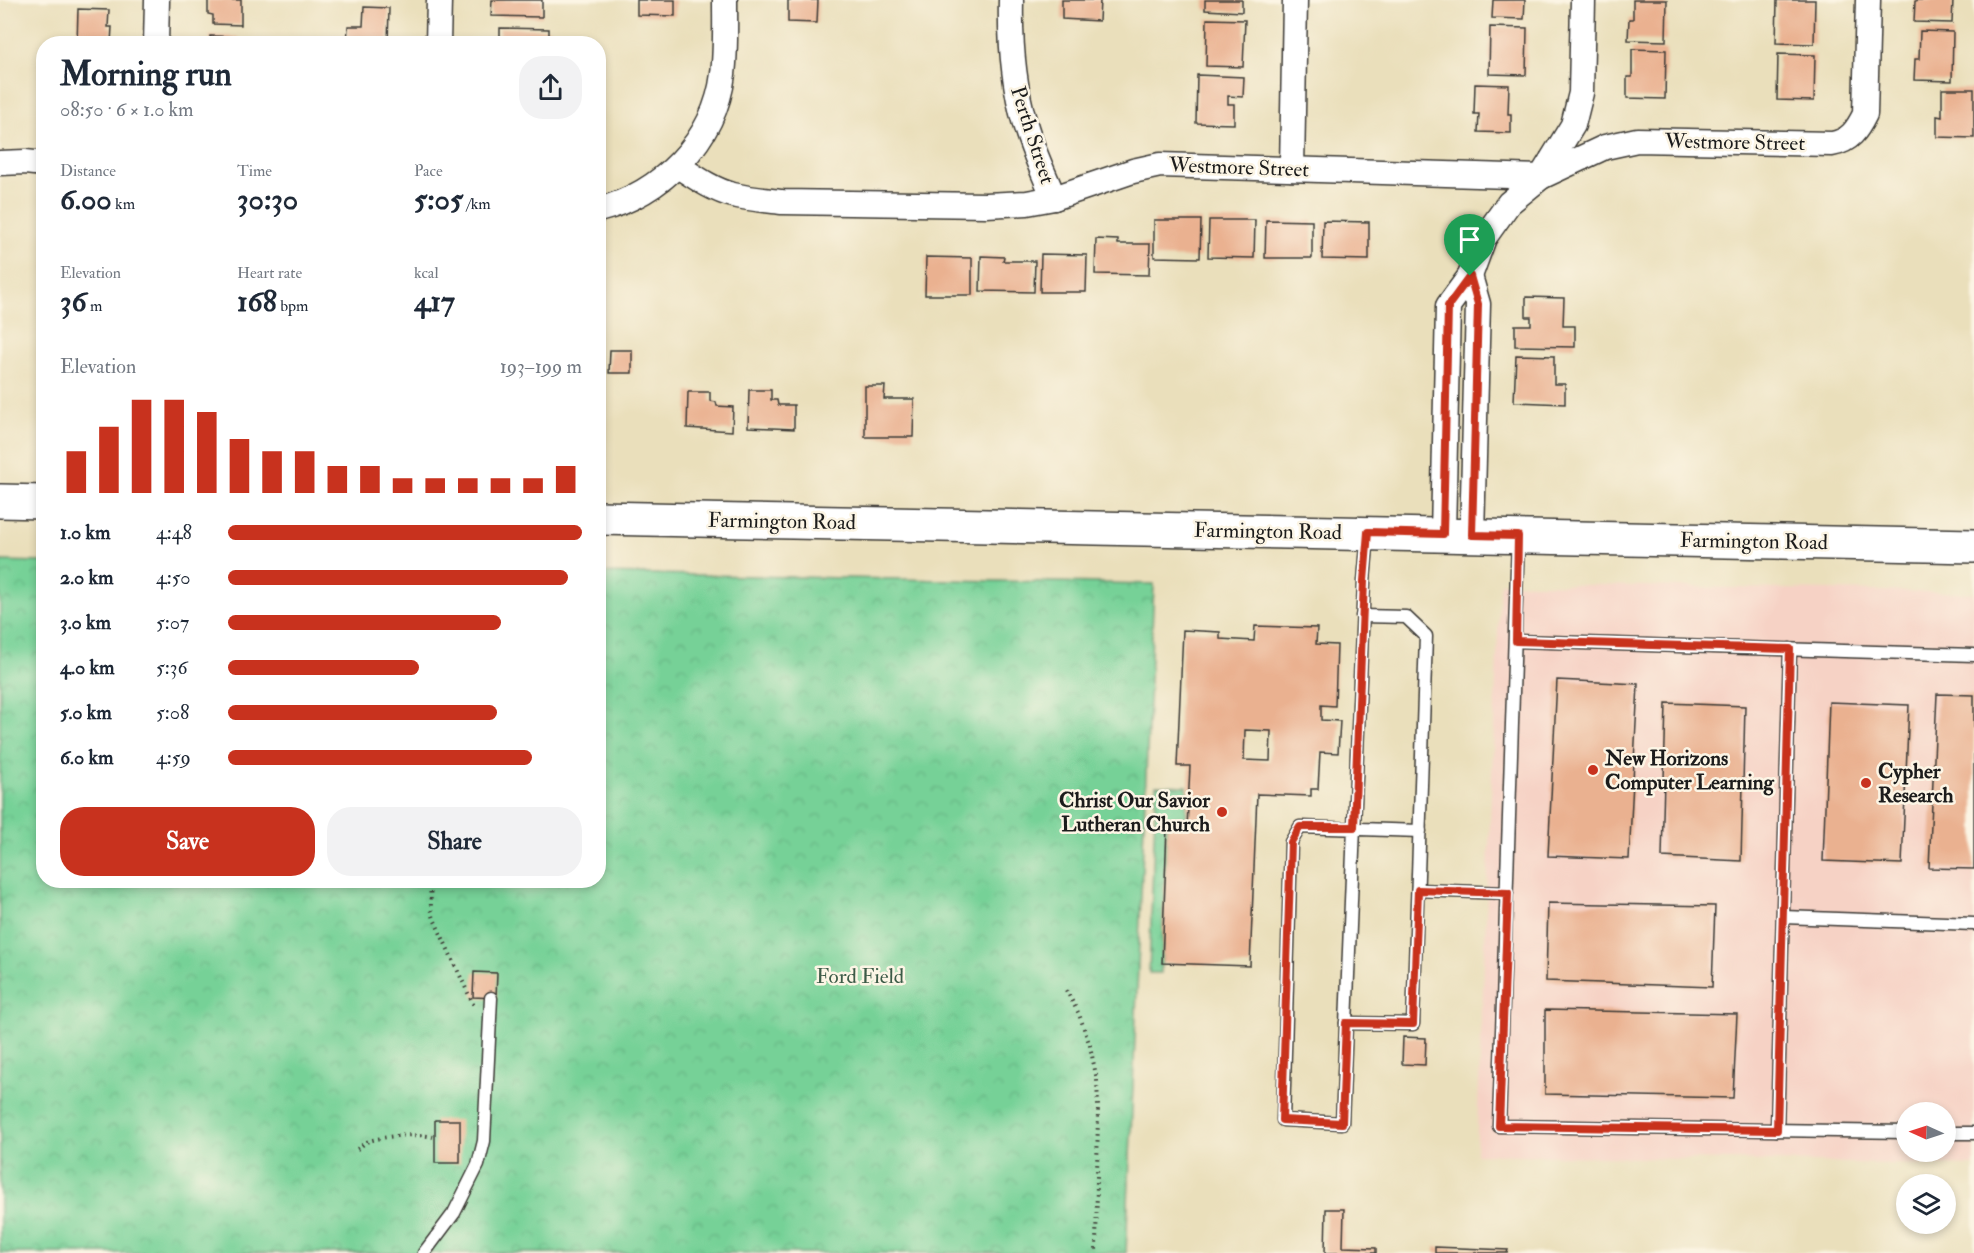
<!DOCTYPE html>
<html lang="en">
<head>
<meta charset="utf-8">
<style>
  :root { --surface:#fff; --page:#f2f2f3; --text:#1f2937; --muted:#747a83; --accent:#c8321e }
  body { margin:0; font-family:"IM FELL Double Pica",serif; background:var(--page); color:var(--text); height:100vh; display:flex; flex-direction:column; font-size:22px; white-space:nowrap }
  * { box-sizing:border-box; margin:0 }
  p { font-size:20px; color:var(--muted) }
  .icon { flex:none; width:33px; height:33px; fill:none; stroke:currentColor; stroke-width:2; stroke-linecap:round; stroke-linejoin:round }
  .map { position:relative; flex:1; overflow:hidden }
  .drawer { position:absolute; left:36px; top:36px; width:570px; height:852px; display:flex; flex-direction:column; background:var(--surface); border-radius:24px; box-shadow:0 3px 9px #0003 }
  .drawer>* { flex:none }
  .needle { width:39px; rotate:273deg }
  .controls { position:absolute; left:1896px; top:1102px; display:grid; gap:12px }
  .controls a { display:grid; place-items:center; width:60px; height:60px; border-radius:50%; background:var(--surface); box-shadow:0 3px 9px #0003; font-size:30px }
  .pin { position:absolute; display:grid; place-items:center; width:51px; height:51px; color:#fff; margin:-62px -26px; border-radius:50% 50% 50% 0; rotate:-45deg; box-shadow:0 0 6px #0007 }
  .pin .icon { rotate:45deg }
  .round { display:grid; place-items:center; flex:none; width:63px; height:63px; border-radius:24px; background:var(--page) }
  .headline { display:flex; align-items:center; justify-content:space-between; height:102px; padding:0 24px }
  h1 { font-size:33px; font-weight:800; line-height:45px }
  .metrics { display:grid; grid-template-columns:repeat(3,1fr); gap:9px; height:102px; padding:6px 24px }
  .metrics div { display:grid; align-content:center }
  .metrics b { font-size:30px; font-weight:800 }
  .metrics small { font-size:16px; font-weight:400 }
  .metrics p { font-size:16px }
  .chart { height:168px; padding:12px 24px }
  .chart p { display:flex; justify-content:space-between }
  .chart svg { width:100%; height:108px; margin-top:6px; stroke:var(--accent); stroke-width:6 }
  .primary-button { display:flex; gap:12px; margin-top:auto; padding:12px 24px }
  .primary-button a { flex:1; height:69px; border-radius:24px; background:var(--accent); color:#fff; font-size:24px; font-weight:800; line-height:69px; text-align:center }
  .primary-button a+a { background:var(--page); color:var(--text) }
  ul { padding:0 24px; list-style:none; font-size:20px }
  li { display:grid; grid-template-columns:96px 72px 1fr; align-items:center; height:45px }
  li i { height:15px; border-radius:8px; background:var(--accent) }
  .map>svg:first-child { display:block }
  .built { fill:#f6d2c5; fill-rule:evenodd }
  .park { fill:url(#park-crowns); stroke:#49765a; stroke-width:1.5 }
  .building { fill:#eab190; fill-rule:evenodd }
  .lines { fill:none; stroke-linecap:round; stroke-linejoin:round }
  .lane-casing { stroke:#3b3934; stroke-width:15 }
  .street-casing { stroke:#3b3934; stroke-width:27 }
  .secondary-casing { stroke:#3b3934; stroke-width:36 }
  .path { stroke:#3b3934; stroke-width:4; stroke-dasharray:1.5 4.5; stroke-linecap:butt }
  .lane { stroke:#fff; stroke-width:12 }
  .street { stroke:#fff; stroke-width:24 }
  .secondary { stroke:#fff; stroke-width:33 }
  .route-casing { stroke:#fff; stroke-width:12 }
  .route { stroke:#c8321e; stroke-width:8 }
  .poi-dot { fill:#c8321e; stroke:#fcf5e5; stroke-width:2 }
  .labels { text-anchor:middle; stroke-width:5; stroke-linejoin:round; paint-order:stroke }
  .street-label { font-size:21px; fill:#1c1c1c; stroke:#fcf5e5 }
  .poi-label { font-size:21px; font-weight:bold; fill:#1c1c1c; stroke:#fcf5e5; text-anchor:start }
  .park-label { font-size:21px; fill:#3c5b47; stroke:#fcf5e5 }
</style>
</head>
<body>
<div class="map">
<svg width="1974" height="1253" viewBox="0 0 1974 1253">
  <defs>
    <pattern id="park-crowns" width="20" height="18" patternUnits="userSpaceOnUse" patternTransform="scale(1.5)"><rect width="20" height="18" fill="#76d197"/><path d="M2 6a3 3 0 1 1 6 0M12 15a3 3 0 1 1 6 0" fill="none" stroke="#66b382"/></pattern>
  </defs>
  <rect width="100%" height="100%" fill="#fcf5e5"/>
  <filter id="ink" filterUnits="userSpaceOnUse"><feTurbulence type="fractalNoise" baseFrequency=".0167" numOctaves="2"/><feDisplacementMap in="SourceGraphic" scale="12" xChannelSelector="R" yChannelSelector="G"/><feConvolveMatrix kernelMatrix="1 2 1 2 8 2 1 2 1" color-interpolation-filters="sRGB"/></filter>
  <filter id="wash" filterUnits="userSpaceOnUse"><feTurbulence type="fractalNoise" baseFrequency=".008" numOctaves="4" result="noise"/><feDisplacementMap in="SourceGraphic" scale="24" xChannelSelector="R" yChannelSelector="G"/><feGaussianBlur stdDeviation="1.35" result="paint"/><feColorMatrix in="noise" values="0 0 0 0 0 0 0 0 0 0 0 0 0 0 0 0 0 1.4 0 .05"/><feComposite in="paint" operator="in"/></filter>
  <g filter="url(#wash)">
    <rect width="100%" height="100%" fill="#eadfbb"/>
    <path class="built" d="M1500,583L1974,593V1166L1476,1154ZM1906,1113H1946V1152H1906Z"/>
    <g class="park">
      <polygon points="0,561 43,562 44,880 598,880 599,573 1154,584 1126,1253 0,1253"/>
      <polygon points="1156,785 1187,786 1186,824 1167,824 1161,973 1149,973"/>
    </g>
    <g id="blocks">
      <g class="building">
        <polygon points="208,0 241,0 241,25 213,24 213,15 208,14"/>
        <polygon points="492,0 542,0 542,17 491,16"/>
        <polygon points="637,0 675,0 675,16 637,15"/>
        <polygon points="788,0 818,0 817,23 788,22"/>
        <polygon points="1062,0 1100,0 1099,21 1062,19"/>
        <polygon points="1205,0 1242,0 1242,12 1205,10"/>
        <polygon points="1493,0 1525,0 1524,19 1492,18"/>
        <polygon points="1633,0 1667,0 1666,41 1628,40 1629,19 1633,19"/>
        <polygon points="1777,0 1815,0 1814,44 1776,43"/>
        <polygon points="1919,0 1953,0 1952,23 1914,22 1915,1"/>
        <polygon points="364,7 389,8 388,44 347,44 348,26 363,26"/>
        <polygon points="78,9 109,10 108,27 112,27 111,43 77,44"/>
        <polygon points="1207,19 1245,20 1243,67 1206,66"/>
        <polygon points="1490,27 1527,28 1526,75 1489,74"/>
        <polygon points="500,28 549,29 549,44 500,44"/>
        <polygon points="1920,31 1953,32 1952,81 1914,80 1915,59 1919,59"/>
        <polygon points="210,36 239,37 239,44 210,44"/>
        <polygon points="1632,49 1666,50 1665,99 1627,98 1627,77 1632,77"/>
        <polygon points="1778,54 1815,55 1814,101 1777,100"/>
        <polygon points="1197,75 1244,77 1243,97 1228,96 1228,104 1234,104 1234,124 1196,123"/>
        <polygon points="1475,84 1509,85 1508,114 1511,114 1511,133 1478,132 1479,114 1474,114"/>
        <polygon points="1942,89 1974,89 1974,138 1937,137 1937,116 1942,117"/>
        <polygon points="1154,220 1201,220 1200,258 1154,257"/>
        <polygon points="1209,220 1255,220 1254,258 1208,257"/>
        <polygon points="1266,220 1312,221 1312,258 1265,258"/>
        <polygon points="1323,221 1369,222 1369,260 1322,259"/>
        <polygon points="1096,239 1118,240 1118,244 1150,244 1149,275 1095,274"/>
        <polygon points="1041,254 1087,255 1086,292 1040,292"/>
        <polygon points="981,256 1004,257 1003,261 1035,261 1034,292 980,291"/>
        <polygon points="926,257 972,258 972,295 925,295"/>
        <polygon points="1526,297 1564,298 1563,326 1575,326 1575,347 1515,346 1515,325 1531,325 1531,317 1526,317"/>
        <polygon points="610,350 632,350 632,373 609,373"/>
        <polygon points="1516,355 1554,356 1554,384 1565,384 1565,404 1514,402"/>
        <polygon points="865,386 885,386 884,399 914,399 913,437 865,437"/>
        <polygon points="749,390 771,390 771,400 777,400 778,405 794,405 794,429 748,427"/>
        <polygon points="688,392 710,392 710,401 716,402 717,406 733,407 732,431 687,428"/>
        <path d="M1255,626L1317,628L1316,644L1337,645L1335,706L1321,705V720L1340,721L1338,753L1320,752L1318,789H1311V796L1257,794L1250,966L1162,963L1167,827L1187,828L1190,766H1177L1183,630L1220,632V639L1254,641ZM1245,730L1271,731L1270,761L1244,760Z"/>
        <polygon points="1557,680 1638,684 1629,859 1548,856"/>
        <polygon points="1937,694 1974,695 1974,869 1929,868"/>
        <polygon points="1829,702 1909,705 1902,864 1823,861"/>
        <polygon points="1666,703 1745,706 1741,861 1662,857"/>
        <polygon points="1548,903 1715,906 1712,987 1546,981"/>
        <polygon points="474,972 497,973 496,998 473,997"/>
        <polygon points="1545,1010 1737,1014 1733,1098 1545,1094"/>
        <polygon points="1403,1037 1426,1038 1425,1065 1402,1064"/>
        <rect x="435" y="1120" width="25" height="43"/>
        <polygon points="1326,1209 1344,1209 1343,1247 1376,1248 1376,1253 1325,1253"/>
        <polygon points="1435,1247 1508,1250 1507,1253 1435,1253"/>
      </g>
    </g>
  </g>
  <g filter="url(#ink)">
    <use href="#blocks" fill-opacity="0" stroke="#3b3934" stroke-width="1.5"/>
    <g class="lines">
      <g class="lane-casing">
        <g id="lane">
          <polyline points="1368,534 1364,581 1342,1123 1283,1120 1291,842 1300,827 1420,831"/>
          <polyline points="1518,538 1499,1126 1906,1132"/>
          <polyline points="1516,641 1974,655"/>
          <polyline points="1418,890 1507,893"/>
          <polyline points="1783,917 1974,924"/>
          <polyline points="1346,1023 1413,1024 1426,636 1406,617 1362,616"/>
          <polyline points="1777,1130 1790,649"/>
          <polyline points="1946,1133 1974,1133"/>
          <polyline points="424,1253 454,1213 478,1165 484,1141 491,998"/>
        </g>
      </g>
      <g class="street-casing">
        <g id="street">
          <path d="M1011,0C1010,43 1013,83 1025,124C1032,149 1044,174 1054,198"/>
          <polyline points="156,44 157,0"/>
          <polyline points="438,44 439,0"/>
          <polyline points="0,163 25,162 44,164"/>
          <path d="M678,166C695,177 713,190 733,195C749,199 766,200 782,202L986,205L1027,203L1054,198L1133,171L1160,165L1541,177L1605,147L1637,140L1832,144C1850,141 1857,130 1865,114L1868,0"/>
          <polyline points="1292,169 1295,0"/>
          <path d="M598,210C661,194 715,141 723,74C726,50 725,25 725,0"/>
          <polyline points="1470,276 1478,304 1472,535"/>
          <polyline points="1443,534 1448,306 1470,276 1484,238 1509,203 1541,177 1573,125 1581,93 1583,0"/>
        </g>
      </g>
      <g class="secondary-casing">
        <g id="secondary">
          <polyline points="0,501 44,502"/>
          <polyline points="598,518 1974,546"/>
        </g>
      </g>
      <g class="path">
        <polyline points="430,880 431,908 434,919 474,1006"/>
        <polyline points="1066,990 1079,1014 1090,1046 1097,1080 1098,1106 1096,1253"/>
        <path d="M357,1149C361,1147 365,1142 369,1141C385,1136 417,1133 433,1137"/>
      </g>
      <use href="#lane" class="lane"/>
      <use href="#street" class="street"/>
      <use href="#secondary" class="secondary"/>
    </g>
  </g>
  <g class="lines" filter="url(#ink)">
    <g class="route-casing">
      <polygon id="route" points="1470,276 1478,304 1472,535 1518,536 1516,641 1790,649 1777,1130 1499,1126 1508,893 1418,890 1413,1024 1346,1023 1342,1123 1282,1120 1291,842 1300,827 1354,827 1364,581 1368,532 1443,534 1448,306"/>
    </g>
    <use href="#route" class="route"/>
  </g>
  <g class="poi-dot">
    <circle cx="1593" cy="770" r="6"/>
    <circle cx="1866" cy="783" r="6"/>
    <circle cx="1222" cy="812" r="6"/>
  </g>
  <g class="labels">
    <g class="street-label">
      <text transform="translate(1033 135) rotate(72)" y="7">Perth Street</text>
      <text transform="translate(1735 142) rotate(1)" y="7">Westmore Street</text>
      <text transform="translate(1239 167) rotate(2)" y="7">Westmore Street</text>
      <text transform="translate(782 521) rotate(1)" y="7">Farmington Road</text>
      <text transform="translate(1268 531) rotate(1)" y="7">Farmington Road</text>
      <text transform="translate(1754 541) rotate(1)" y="7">Farmington Road</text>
    </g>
    <g class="poi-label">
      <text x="1605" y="765">New Horizons<tspan x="1605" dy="24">Computer Learning</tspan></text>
      <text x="1878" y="778">Cypher<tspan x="1878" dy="24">Research</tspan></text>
      <text x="1210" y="807" text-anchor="end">Christ Our Savior<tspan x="1210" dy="24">Lutheran Church</tspan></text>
    </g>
    <g class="park-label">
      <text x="860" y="983">Ford Field</text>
    </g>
  </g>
</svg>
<div class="controls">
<a><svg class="needle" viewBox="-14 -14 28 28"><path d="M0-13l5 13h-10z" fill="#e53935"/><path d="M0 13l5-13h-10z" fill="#747a83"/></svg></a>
<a><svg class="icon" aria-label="layers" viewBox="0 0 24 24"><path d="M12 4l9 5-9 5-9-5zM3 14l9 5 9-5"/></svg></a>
</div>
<div class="pin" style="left:1470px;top:276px;background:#1e9e55"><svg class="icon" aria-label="arrive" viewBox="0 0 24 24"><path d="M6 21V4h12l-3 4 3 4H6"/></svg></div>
<section class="drawer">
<div class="headline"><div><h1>Morning run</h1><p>08:50 · 6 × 1.0 km</p></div><a class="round"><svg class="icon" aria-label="share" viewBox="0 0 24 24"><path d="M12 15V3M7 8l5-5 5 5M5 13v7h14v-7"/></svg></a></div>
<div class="metrics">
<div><p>Distance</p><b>6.00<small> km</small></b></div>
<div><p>Time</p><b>30:30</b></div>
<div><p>Pace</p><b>5:05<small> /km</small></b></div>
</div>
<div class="metrics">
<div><p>Elevation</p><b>36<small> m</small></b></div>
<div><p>Heart rate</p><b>168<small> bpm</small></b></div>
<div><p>kcal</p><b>417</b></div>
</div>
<div class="chart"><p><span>Elevation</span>193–199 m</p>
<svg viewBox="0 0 160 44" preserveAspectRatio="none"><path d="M5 44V27M15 44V17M25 44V6M35 44V6M45 44V11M55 44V22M65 44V27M75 44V27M85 44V33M95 44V33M105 44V38M115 44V38M125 44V38M135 44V38M145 44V38M155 44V33"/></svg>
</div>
<ul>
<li><b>1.0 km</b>4:48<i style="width:100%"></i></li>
<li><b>2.0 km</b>4:50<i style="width:96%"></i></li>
<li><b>3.0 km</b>5:07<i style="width:77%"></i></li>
<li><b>4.0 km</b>5:36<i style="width:54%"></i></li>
<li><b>5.0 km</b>5:08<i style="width:76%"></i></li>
<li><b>6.0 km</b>4:59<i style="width:86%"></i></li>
</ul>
<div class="primary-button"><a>Save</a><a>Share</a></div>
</section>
</div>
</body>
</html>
